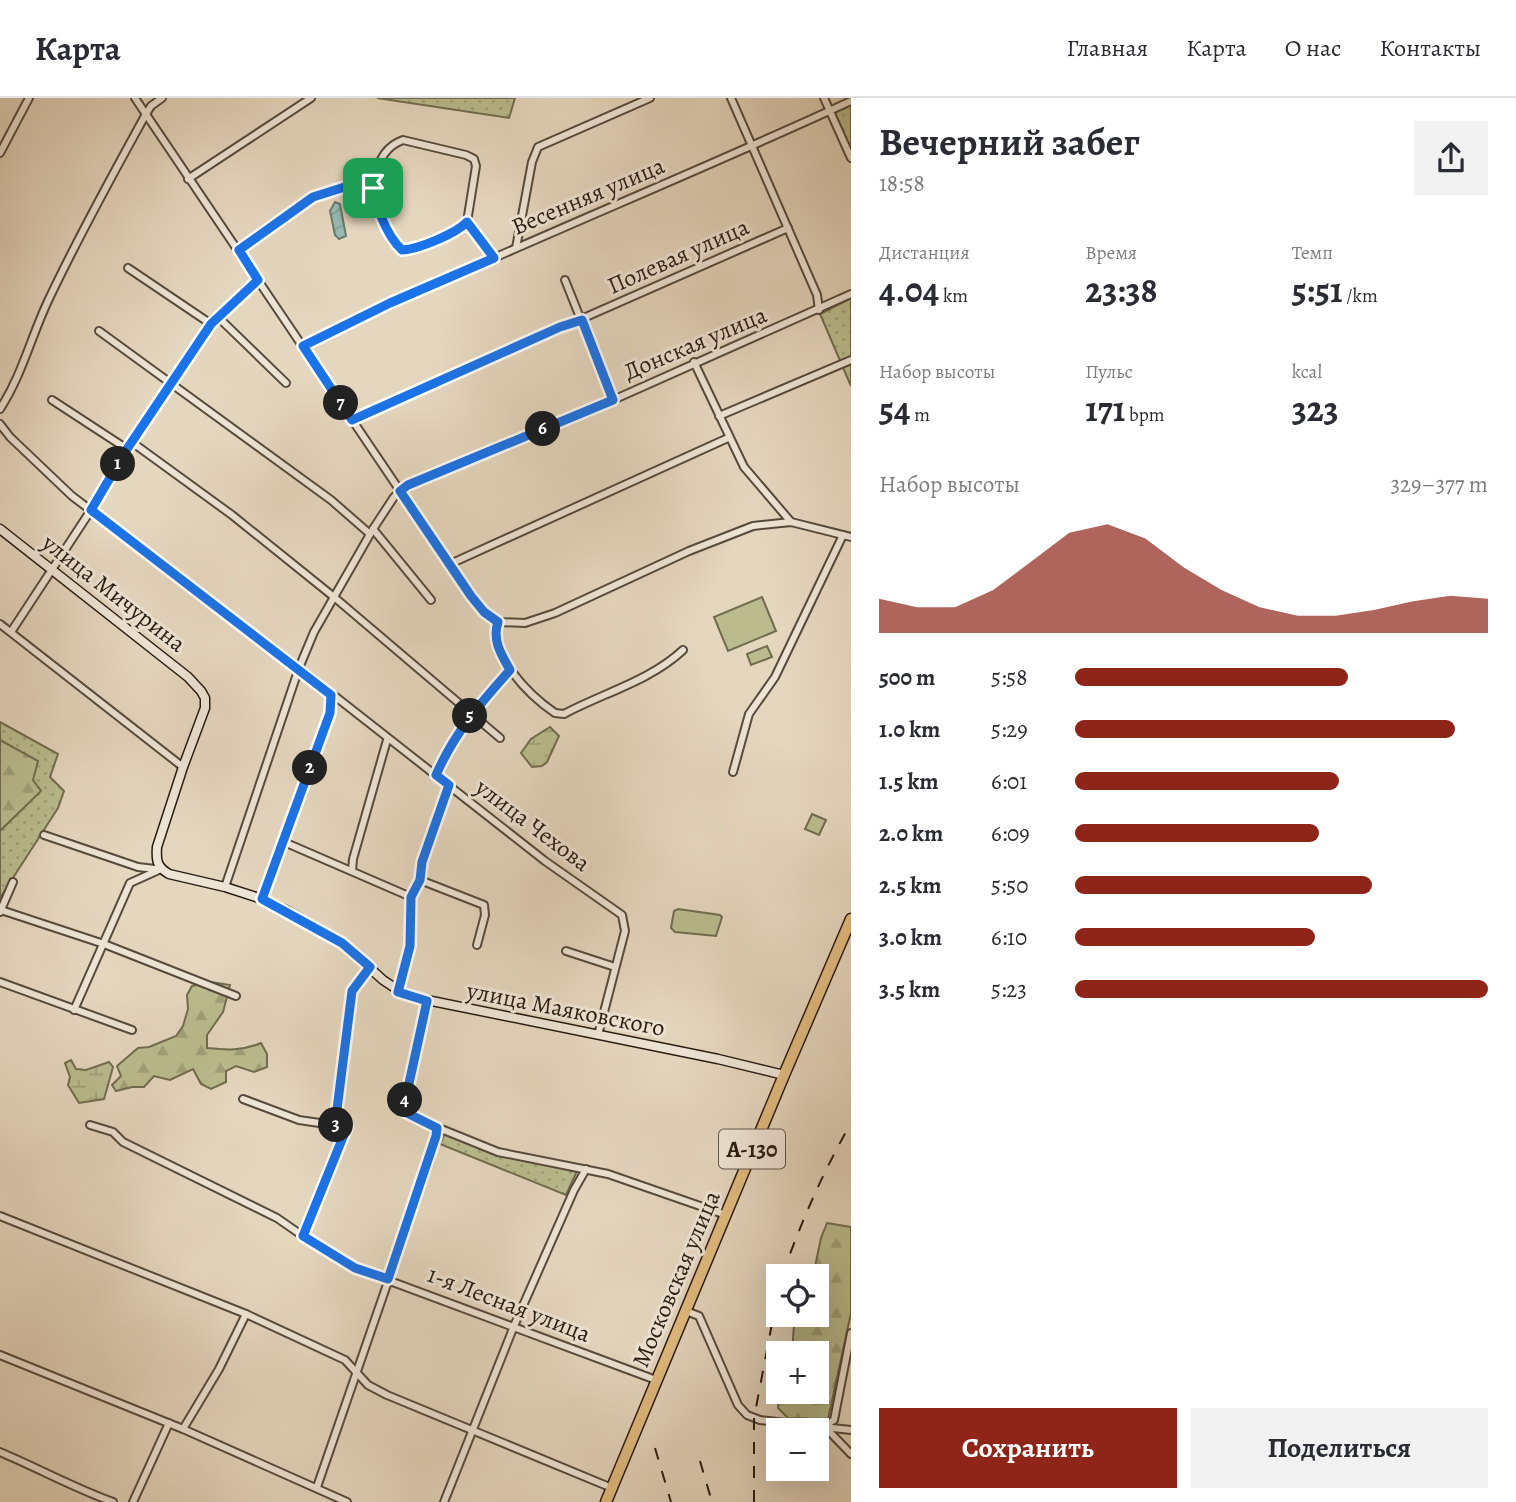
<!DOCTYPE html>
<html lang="ru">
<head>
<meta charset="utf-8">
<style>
  :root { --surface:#fff; --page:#f2f2f3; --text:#2b2b33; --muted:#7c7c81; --line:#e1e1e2; --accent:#8f2418 }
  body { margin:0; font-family:Alegreya,serif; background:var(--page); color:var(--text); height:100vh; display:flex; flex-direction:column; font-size:26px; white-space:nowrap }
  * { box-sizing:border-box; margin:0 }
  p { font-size:23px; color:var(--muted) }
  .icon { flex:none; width:38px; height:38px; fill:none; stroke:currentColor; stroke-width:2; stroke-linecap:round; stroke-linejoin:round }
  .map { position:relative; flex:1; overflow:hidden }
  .side { display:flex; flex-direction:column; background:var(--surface); width:665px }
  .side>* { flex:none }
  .fabs { position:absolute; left:766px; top:1166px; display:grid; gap:14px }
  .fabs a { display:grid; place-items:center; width:63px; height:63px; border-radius:0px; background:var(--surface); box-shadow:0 7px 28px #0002; font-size:35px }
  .pin { position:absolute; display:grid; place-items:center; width:60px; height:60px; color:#fff; margin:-30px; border-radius:14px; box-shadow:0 4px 10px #0006 }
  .km { position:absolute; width:35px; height:35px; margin:-18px; border-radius:50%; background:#222; color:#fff; font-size:19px; line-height:35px; text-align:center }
  .round { display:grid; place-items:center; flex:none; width:74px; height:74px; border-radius:0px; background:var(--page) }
  .overview { display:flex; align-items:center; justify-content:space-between; height:119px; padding:0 28px }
  h1 { font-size:38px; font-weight:700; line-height:52px }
  .figures { display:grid; grid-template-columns:repeat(3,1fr); gap:10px; height:119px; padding:7px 28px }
  .figures div { display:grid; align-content:center }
  .figures b { font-size:35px; font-weight:700 }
  .figures small { font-size:19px; font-weight:400 }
  .figures p { font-size:19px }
  .chart { height:196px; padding:14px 28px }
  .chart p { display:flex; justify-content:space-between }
  .chart svg { width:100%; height:126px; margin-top:7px; fill:var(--accent); opacity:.7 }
  .action { display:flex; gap:14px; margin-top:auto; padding:14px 28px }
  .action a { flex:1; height:80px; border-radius:0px; background:var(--accent); color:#fff; font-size:28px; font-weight:700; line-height:80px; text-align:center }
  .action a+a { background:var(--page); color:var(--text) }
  ul { padding:0 28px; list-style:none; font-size:23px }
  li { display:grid; grid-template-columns:112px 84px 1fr; align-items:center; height:52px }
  li i { height:18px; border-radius:9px; background:var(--accent) }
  header { display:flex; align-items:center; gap:42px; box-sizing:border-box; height:98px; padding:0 35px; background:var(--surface); border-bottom:2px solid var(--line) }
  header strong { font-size:33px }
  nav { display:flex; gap:38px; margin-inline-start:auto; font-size:24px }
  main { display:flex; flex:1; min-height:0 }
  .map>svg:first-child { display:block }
  .green { fill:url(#green-dots); stroke:#716c4f; stroke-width:2 }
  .forest { fill:url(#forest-firs); stroke:#716c4f; stroke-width:2 }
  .wetland { fill:url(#wetland-marsh); stroke:#716c4f; stroke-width:2 }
  .pitch { fill:#babc8e; stroke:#716c4f; stroke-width:2 }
  .water { fill:url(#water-waves); stroke:#6a7a71; stroke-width:2 }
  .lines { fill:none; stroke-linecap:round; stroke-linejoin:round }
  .street-casing { stroke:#574a3c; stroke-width:10 }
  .secondary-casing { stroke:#281b10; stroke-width:11 }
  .primary-casing { stroke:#281b10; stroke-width:13 }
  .street { stroke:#eee4d5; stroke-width:6 }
  .secondary { stroke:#eee4d5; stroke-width:8 }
  .primary { stroke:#e2bb7f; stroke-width:10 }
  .rail { stroke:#281b10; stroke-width:2; stroke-dasharray:12 12; stroke-linecap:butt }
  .route-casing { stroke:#fff; stroke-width:14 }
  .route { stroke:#1a73e8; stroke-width:9 }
  .labels { text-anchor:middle; stroke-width:6; stroke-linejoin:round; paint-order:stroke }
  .shield { fill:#eee4d5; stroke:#63574b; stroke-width:2 }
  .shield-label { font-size:23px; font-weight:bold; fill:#281b10 }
  .street-label { font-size:24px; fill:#281b10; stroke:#eee4d5 }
</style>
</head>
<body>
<header>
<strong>Карта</strong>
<nav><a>Главная</a><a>Карта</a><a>О нас</a><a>Контакты</a></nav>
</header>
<main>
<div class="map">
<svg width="851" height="1404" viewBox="0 0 851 1404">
  <defs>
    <pattern id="green-dots" width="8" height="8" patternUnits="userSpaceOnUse" patternTransform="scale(1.75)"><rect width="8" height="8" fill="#babc8e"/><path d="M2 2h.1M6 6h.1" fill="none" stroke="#a0a179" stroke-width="1.8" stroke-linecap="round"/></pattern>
    <pattern id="forest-firs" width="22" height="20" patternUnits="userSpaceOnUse" patternTransform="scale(1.75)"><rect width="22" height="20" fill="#babc8e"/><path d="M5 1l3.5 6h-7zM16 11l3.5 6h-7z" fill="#a0a179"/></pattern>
    <pattern id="wetland-marsh" width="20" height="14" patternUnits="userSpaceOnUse" patternTransform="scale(1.75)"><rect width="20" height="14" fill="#babc8e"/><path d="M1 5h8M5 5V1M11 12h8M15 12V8" fill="none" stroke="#a0a179"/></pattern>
    <pattern id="water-waves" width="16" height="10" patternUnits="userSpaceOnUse" patternTransform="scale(1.75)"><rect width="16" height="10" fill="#96b9b1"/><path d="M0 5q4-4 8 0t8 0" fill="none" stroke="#819e97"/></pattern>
  </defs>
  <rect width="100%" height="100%" fill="#e5d6be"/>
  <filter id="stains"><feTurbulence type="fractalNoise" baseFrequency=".00286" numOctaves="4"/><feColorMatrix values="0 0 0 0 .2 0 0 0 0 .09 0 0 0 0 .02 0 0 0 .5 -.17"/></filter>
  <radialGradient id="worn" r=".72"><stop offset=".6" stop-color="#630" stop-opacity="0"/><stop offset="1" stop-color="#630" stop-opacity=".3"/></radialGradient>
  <g class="green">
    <polygon points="377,0 515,0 509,20"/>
    <polygon points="851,3 851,54 832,12"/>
    <polygon points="851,200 851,288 820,216"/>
    <polygon points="0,624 58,656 50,679 64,693 58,710 0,800"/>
    <polygon points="445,1035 499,1057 577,1073 566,1097 440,1046"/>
  </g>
  <g class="forest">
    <polygon points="0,642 38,663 33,682 41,693 0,733"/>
    <path d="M211,884L230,887L223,914L207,937V950C227,952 242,953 261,945L267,956V969L254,974L236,968L226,973V984L211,991L201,986L193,971L170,982L154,978L144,989H132L116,993L112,987L121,978L117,968L138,950L149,949L176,938L183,928L188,911L187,897L192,888Z"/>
    <polygon points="827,1125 851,1129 851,1215 828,1321 788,1320 778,1310 780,1293 817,1293 817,1255 792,1255 794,1227 798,1216 817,1216 817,1178 813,1178 821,1140"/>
  </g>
  <g class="wetland">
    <polygon points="550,629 559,638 547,664 542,668 532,669 521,655 531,641"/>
    <polygon points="71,962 76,971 86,972 109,964 113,969 104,1001 79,1005 68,987 70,979 65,965"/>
  </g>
  <g class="pitch">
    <polygon points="762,499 776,533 728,553 714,519"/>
    <polygon points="767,548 772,559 751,567 747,556"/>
    <polygon points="812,716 826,722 819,737 805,731"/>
    <polygon points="678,811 720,817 722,819 716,838 675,834 671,830 674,813"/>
  </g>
  <polygon class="water" points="335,104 340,106 346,138 339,141 335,137 330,113"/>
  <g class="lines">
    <g class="street-casing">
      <g id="street">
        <polyline points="135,0 471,498 484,514 498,524"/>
        <polyline points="731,0 817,197 819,212"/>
        <polyline points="824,0 851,60"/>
        <polyline points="0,55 29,0"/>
        <path d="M373,80C380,63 384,49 403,42L466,57L474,61L476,68L467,124"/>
        <polyline points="188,81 311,0"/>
        <polyline points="516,150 532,64 538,49 650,0"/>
        <path d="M239,152L314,99L373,80C372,102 386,137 402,152C419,151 455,136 467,124L493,160"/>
        <polyline points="128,170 211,226"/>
        <polyline points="565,182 613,302"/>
        <polyline points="219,220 286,285"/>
        <polyline points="99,233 331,402 370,436"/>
        <path d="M303,248C483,160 669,87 851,3"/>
        <polyline points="694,264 744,369 791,424"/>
        <polyline points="52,302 127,351"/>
        <path d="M0,311C22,277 31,239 48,203C78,139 112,78 146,16L151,8L162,0"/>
        <polyline points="719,318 851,262"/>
        <polyline points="352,322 788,130"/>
        <polyline points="0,326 10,339 72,398 299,570 545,763 622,817 625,833 598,937"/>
        <polyline points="133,345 232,417 334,499 500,640"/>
        <polyline points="373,431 431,502"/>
        <polyline points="450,466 728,340"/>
        <polyline points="498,524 525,525 555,515 689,453 753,428 791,424 851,439"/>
        <path d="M498,524C487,556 530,598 555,615L564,616C603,595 650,583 683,552"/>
        <polyline points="0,526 183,669"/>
        <polyline points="11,534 91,412 127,351 211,226 258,182"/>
        <polyline points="733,674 749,616 775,579 843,437"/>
        <path d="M436,677C454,635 480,606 510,572"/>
        <polyline points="44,737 138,769 155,771"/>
        <polyline points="284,744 411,799"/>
        <polyline points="352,773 353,761 387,642"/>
        <polyline points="420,782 484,807 485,817 477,847"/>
        <polyline points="225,789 299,570 314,534 373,431 394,399 408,387 613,302 851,196"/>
        <polyline points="262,801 329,615 331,597"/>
        <polyline points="1,812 104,846 236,898"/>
        <polyline points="0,814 13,784"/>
        <polyline points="566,853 615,869"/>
        <polyline points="0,884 132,932"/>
        <polyline points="398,893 410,848 411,799 420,782 422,763 449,687"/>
        <polyline points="427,903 403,1013 414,1020 498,1054 608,1076 726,1117"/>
        <polyline points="74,912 130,785 161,771"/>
        <polyline points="243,1001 299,1022 347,1029 303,1138"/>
        <polyline points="335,1026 352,893 370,869"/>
        <polyline points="90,1027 113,1034 123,1044 277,1120 326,1154 355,1170 656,1282"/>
        <polyline points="0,1118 246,1216 345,1262 368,1287 387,1297 612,1390"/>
        <polyline points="686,1213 699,1218 738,1307 747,1317 760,1322 851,1332"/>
        <polyline points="0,1257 183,1331 347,1404"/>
        <polyline points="826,1327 834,1322 851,1235"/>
        <polyline points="824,1328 851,1356"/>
        <polyline points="183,1331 219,1271 246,1216"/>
        <path d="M0,1354C38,1370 74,1390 113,1404"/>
        <polyline points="317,1389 430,1062 437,1030"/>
        <polyline points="133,1404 169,1325"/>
        <polyline points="444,1404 514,1228 574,1092 586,1071"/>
      </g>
    </g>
    <g class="secondary-casing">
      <path id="secondary" d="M0,431L188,579L201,593L205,600V610L183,669L157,749C156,763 157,769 169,776L225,789L262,801L286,812L342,845L383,882L407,898L718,961L784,977"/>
    </g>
    <g class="primary-casing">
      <polyline id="primary" points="606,1404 784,977 851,821"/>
    </g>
    <use href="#street" class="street"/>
    <use href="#secondary" class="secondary"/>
    <use href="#primary" class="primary"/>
    <g class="rail">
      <path d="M782,1178C801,1124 823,1074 851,1025"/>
      <polyline points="655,1350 671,1404"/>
      <polyline points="700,1363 712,1404"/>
      <polyline points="754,1404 754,1320 779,1189"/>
    </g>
  </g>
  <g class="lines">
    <g class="route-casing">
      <path id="route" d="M373,80C372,102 386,137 402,152C419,151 455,136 467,124L494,160L390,205L303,248L352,322L560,229L582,222L613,302L408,387L400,393L471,498L484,514L498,524C492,542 501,556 510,572C479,607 455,634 436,677L449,687L422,764L420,782L411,799L410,848L398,894L427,903L403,1013L437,1030L436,1038L388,1181L355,1170L303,1138L347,1029L335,1027L352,893L370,869L342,845L262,801L330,615L331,597L91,412L127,351L211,226L258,182L239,152L313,99Z"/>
    </g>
    <use href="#route" class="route"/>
  </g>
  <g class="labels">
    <rect class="shield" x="719" y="1031.5" width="66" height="39" rx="5"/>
    <g class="shield-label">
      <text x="752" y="1059">А-130</text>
    </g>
    <g class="street-label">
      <text transform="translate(588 98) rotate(-23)" y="8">Весенняя улица</text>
      <text transform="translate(678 158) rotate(-24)" y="8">Полевая улица</text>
      <text transform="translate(695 245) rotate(-23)" y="8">Донская улица</text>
      <text transform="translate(114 495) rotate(38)" y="8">улица Мичурина</text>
      <text transform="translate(533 727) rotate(37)" y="8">улица Чехова</text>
      <text transform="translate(566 911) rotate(11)" y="8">улица Маяковского</text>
      <text transform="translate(676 1181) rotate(-67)" y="8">Московская улица</text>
      <text transform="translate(509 1206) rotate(21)" y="8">1-я Лесная улица</text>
    </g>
  </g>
  <rect width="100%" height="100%" filter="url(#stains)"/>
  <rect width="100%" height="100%" fill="url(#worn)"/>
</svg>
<div class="fabs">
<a><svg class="icon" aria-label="locate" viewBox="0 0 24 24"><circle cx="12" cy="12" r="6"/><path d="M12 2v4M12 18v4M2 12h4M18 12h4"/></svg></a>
<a>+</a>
<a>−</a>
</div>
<div class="pin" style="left:373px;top:90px;background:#1e9e55"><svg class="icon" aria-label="arrive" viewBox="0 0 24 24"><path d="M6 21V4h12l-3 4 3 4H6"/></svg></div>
<b class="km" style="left:118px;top:366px">1</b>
<b class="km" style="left:310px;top:670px">2</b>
<b class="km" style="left:336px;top:1027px">3</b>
<b class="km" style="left:405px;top:1002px">4</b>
<b class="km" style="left:470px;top:618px">5</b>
<b class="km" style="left:543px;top:331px">6</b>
<b class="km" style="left:341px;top:305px">7</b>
</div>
<section class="side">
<div class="overview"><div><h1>Вечерний забег</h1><p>18:58</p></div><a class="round"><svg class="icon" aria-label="share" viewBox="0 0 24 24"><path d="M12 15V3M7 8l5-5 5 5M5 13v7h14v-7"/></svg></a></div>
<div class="figures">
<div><p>Дистанция</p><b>4.04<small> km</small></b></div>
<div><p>Время</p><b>23:38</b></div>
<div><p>Темп</p><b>5:51<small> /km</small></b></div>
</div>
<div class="figures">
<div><p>Набор высоты</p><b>54<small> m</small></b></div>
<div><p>Пульс</p><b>171<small> bpm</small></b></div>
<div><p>kcal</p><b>323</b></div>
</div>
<div class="chart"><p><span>Набор высоты</span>329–377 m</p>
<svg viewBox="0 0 160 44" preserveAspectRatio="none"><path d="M0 44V32L10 35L20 35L30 29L40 19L50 9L60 6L70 11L80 21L90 29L100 35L110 38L120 38L130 36L140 33L150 31L160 32V44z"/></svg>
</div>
<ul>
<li><b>500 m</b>5:58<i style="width:66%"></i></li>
<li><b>1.0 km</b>5:29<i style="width:92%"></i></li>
<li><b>1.5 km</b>6:01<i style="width:64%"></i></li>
<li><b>2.0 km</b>6:09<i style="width:59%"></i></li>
<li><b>2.5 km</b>5:50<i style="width:72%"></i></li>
<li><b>3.0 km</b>6:10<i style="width:58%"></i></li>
<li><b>3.5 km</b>5:23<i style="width:100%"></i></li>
</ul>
<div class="action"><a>Сохранить</a><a>Поделиться</a></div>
</section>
</main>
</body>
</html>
